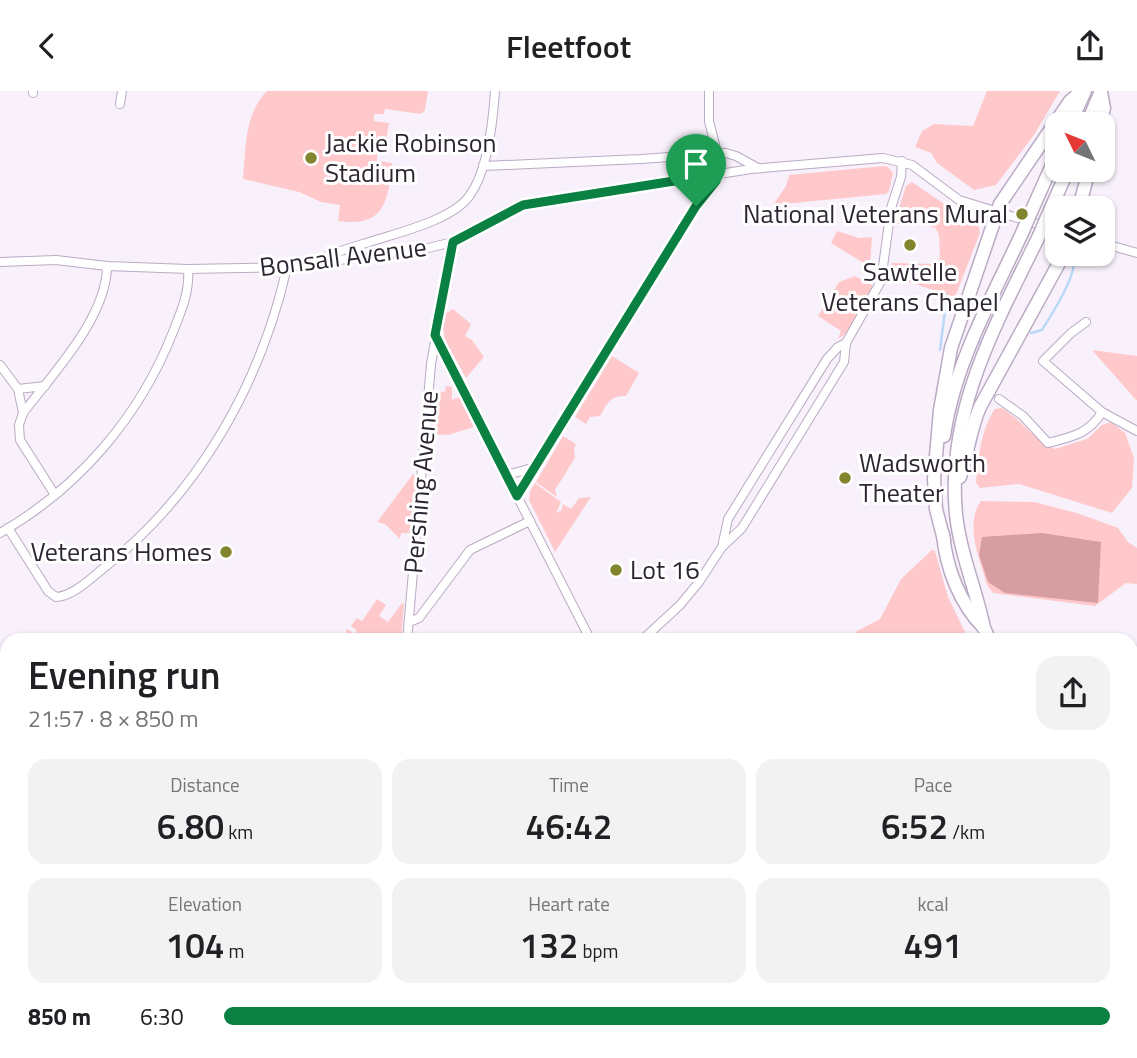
<!DOCTYPE html>
<html lang="en">
<head>
<meta charset="utf-8">
<style>
  :root { --surface:#fff; --page:#f2f2f2; --text:#202124; --muted:#757577; --accent:#0b8043 }
  body { margin:0; font-family:"Titillium Web",sans-serif; background:var(--page); color:var(--text); height:100vh; display:flex; flex-direction:column; font-size:26px; white-space:nowrap }
  * { box-sizing:border-box; margin:0 }
  p { font-size:23px; color:var(--muted) }
  .icon { flex:none; width:38px; height:38px; fill:none; stroke:currentColor; stroke-width:2; stroke-linecap:round; stroke-linejoin:round }
  .map { position:relative; flex:1; overflow:hidden }
  .panel { position:absolute; left:0px; top:542px; width:1138px; height:425px; display:flex; flex-direction:column; background:var(--surface); border-radius:21px 21px 0 0; box-shadow:0 2px 5px #0004 }
  .panel>* { flex:none }
  .needle { width:46px; rotate:313deg }
  .fabs { position:absolute; left:1045px; top:21px; display:grid; gap:14px }
  .fabs a { display:grid; place-items:center; width:70px; height:70px; border-radius:14px; background:var(--surface); box-shadow:0 2px 5px #0004; font-size:35px }
  .pin { position:absolute; display:grid; place-items:center; width:60px; height:60px; color:#fff; margin:-72px -30px; border-radius:50% 50% 50% 0; rotate:-45deg; box-shadow:0 0 7px #0007 }
  .pin .icon { rotate:45deg }
  .round { display:grid; place-items:center; flex:none; width:74px; height:74px; border-radius:21px; background:var(--page) }
  .head { display:flex; align-items:center; justify-content:space-between; height:119px; padding:0 28px }
  h1 { font-size:38px; font-weight:600; line-height:52px }
  .figures { display:grid; grid-template-columns:repeat(3,1fr); gap:10px; height:119px; padding:7px 28px }
  .figures div { display:grid; align-content:center; border-radius:18px; background:var(--page); text-align:center }
  .figures b { font-size:35px; font-weight:600 }
  .figures small { font-size:19px; font-weight:400 }
  .figures p { font-size:19px }
  ul { padding:0 28px; list-style:none; font-size:23px }
  li { display:grid; grid-template-columns:112px 84px 1fr; align-items:center; height:52px }
  li i { height:18px; border-radius:9px; background:var(--accent) }
  header { display:flex; justify-content:space-between; align-items:center; height:91px; padding:0 28px; background:var(--surface); font-size:32px; font-weight:600 }
  .map>svg:first-child { display:block }
  .green { fill:#ffc9cb }
  .forest { fill:#d69ea1 }
  .lines { fill:none; stroke-linecap:round; stroke-linejoin:round }
  .stream { stroke:#bad9f7; stroke-width:2.5 }
  .street-casing { stroke:#baaac4; stroke-width:10 }
  .secondary-casing { stroke:#baaac4; stroke-width:13 }
  .primary-casing { stroke:#baaac4; stroke-width:15 }
  .street { stroke:#fff; stroke-width:8 }
  .secondary { stroke:#fff; stroke-width:10 }
  .primary { stroke:#fff; stroke-width:12 }
  .primary-bridge-casing { stroke:#baaac4; stroke-width:15; stroke-linecap:butt }
  .primary-bridge { stroke:#fff; stroke-width:12 }
  .route-casing { stroke:#fff; stroke-width:14 }
  .route { stroke:#0b8043; stroke-width:9 }
  .poi-dot { fill:#83842e; stroke:#fff; stroke-width:2.5 }
  .labels { text-anchor:middle; stroke-width:6; stroke-linejoin:round; paint-order:stroke }
  .poi-label { font-size:26px; fill:#2d2631; stroke:#fff; text-anchor:start }
  .street-label { font-size:26px; fill:#2d2631; stroke:#fff }
</style>
</head>
<body>
<header><svg class="icon" aria-label="back" viewBox="0 0 24 24"><path d="M15 5l-7 7 7 7"/></svg>Fleetfoot<svg class="icon" aria-label="share" viewBox="0 0 24 24"><path d="M12 15V3M7 8l5-5 5 5M5 13v7h14v-7"/></svg></header>
<div class="map">
<svg width="1137" height="967" viewBox="0 0 1137 967">
  <rect width="100%" height="100%" fill="#f8f1fc"/>
  <g class="green">
    <path d="M267,0H428L425,19L421,23L385,18L384,23H374V30L389,32L385,56L377,63V70L392,72C388,110 385,137 338,130L340,114L321,111L299,101L243,88C246,57 244,24 267,0Z"/>
    <polygon points="987,0 1060,0 1034,44 996,94 974,99 937,72 931,62 915,56 922,40 934,33 973,35"/>
    <polygon points="884,75 888,76 893,82 889,100 886,103 773,114 786,95 789,84"/>
    <polygon points="912,91 950,117 977,128 980,142 955,206 890,185 892,172 934,173 940,167 939,144 935,136 932,137 932,125 922,121 914,126 911,132 897,133 900,120 898,120 906,95"/>
    <polygon points="837,140 859,147 872,146 870,176 831,152"/>
    <polygon points="855,185 872,194 873,199 847,242 838,248 841,240 818,225 839,191"/>
    <polygon points="453,218 471,233 465,245 472,249 484,266 466,287 445,249 443,236 445,223"/>
    <polygon points="1092,259 1137,265 1137,309 1136,309"/>
    <path d="M612,265L639,282L626,305C610,304 607,313 600,325L590,326L586,333L575,326Z"/>
    <polygon points="446,295 452,296 452,309 459,306 474,336 448,344 431,343 434,300 445,301"/>
    <path d="M1002,317C1021,329 1034,348 1055,358L1087,348L1102,334L1111,331L1125,342L1134,367L1132,397L1112,422L1019,393L980,397L976,392C979,367 980,339 995,318Z"/>
    <path d="M563,345L576,353L574,358L575,367C568,377 563,388 555,398L557,406L536,391Z"/>
    <polygon points="413,383 417,386 412,442 401,442 400,448 385,433 377,431"/>
    <polygon points="535,392 561,411 556,422 561,420 563,413 569,417 572,417 579,407 591,406 555,461 529,409 530,400"/>
    <path d="M981,410L1034,411L1077,422L1118,437L1128,451L1137,457V493L1126,492L1095,515L993,502L987,494C980,469 964,433 981,410Z"/>
    <polygon points="932,459 935,460 948,506 969,549 858,549 855,541 880,528 901,488"/>
    <polygon points="377,508 386,514 379,525 388,531 402,512 404,513 401,549 349,549 346,540 347,538 355,543 357,540 351,535 357,527 362,530"/>
  </g>
  <polygon class="forest" points="1042,442 1101,451 1098,512 1005,502 988,491 979,464 982,446"/>
  <g class="lines">
    <g class="stream">
      <path d="M1031,242L1042,239C1051,224 1079,182 1073,166"/>
      <polyline points="979,251 982,251"/>
      <polyline points="940,259 947,204"/>
    </g>
    <g class="street-casing">
      <g id="street">
        <polyline points="33,2 33,0"/>
        <polyline points="120,13 122,0"/>
        <polyline points="483,75 641,68 726,62 736,65 758,77"/>
        <polyline points="1102,152 1137,162"/>
        <path d="M323,167C340,159 361,154 379,148C405,140 455,127 470,104C488,79 493,30 495,0"/>
        <polyline points="0,171 56,169 107,175 188,178 287,176 428,157 453,151 523,114 751,78 883,67 912,74 959,109 1057,139"/>
        <polyline points="1086,231 1071,242 1043,270 1102,321 1137,340"/>
        <polyline points="435,244 591,550"/>
        <polyline points="0,274 18,298 23,322"/>
        <polyline points="18,298 45,295"/>
        <path d="M999,308L1023,325L1048,352C1071,346 1089,343 1102,321"/>
        <polyline points="507,384 536,376"/>
        <path d="M55,404L20,349L19,334L23,322C52,284 107,226 107,175"/>
        <polyline points="517,405 696,115 716,90 718,83 717,62 709,30 709,0"/>
        <path d="M8,437L48,500L56,506C74,505 92,486 105,476C199,402 261,292 287,176"/>
        <path d="M0,442C79,397 140,325 173,241C181,221 190,200 188,178"/>
        <polyline points="722,456 728,428 827,268 838,256 846,252"/>
        <polyline points="409,531 419,527 470,459 530,430"/>
        <polyline points="407,550 431,273 453,151"/>
        <polyline points="641,550 680,514 699,491 722,456 742,437 844,271 846,252 881,190 891,117 901,86 902,70"/>
        <polyline points="0,853 7,875"/>
        <polyline points="1130,880 1137,881"/>
        <polyline points="11,961 11,967"/>
        <polyline points="167,961 168,967"/>
        <polyline points="578,961 578,967"/>
        <polyline points="704,961 704,967"/>
        <polyline points="829,961 829,967"/>
        <polyline points="955,961 955,967"/>
        <polyline points="323,967 323,961"/>
      </g>
    </g>
    <g class="secondary-casing">
      <g id="secondary">
        <polyline points="1130,748 1137,750"/>
        <polyline points="1130,763 1137,765"/>
        <polyline points="0,913 7,917"/>
        <polyline points="89,961 101,967"/>
        <polyline points="388,967 391,961"/>
        <polyline points="397,967 400,961"/>
        <polyline points="414,967 418,961"/>
      </g>
    </g>
    <g class="primary-casing">
      <g id="primary">
        <polyline points="1070,33 1085,0"/>
        <polyline points="1087,33 1101,0"/>
        <polyline points="1100,33 1104,17 1101,1"/>
        <polyline points="1079,117 1089,79"/>
        <polyline points="1031,121 1057,63"/>
        <polyline points="1047,126 1068,79"/>
        <path d="M944,345C954,273 993,205 1023,140"/>
        <path d="M960,386C968,363 970,338 980,316L1064,163"/>
        <path d="M943,443C946,477 960,513 984,537"/>
        <polyline points="944,449 936,418 934,388 940,319 951,257 1000,113 1070,10 1082,0"/>
        <path d="M990,550L984,537C976,498 960,462 956,423C946,320 996,233 1039,145"/>
        <polyline points="1088,961 1088,967"/>
      </g>
    </g>
    <use href="#street" class="street"/>
    <use href="#secondary" class="secondary"/>
    <use href="#primary" class="primary"/>
    <g class="primary-bridge-casing">
      <g id="primary-bridge">
        <polyline points="1023,140 1031,121"/>
        <polyline points="1039,145 1047,126"/>
      </g>
    </g>
    <use href="#primary-bridge" class="primary-bridge"/>
  </g>
  <g class="lines">
    <g class="route-casing">
      <polygon id="route" points="718,83 716,90 696,115 517,405 435,244 453,151 523,114"/>
    </g>
    <use href="#route" class="route"/>
  </g>
  <g class="poi-dot">
    <circle cx="311" cy="67" r="7"/>
    <circle cx="1022" cy="123" r="7"/>
    <circle cx="910" cy="154" r="7"/>
    <circle cx="845" cy="387" r="7"/>
    <circle cx="226" cy="461" r="7"/>
    <circle cx="616" cy="479" r="7"/>
  </g>
  <g class="labels">
    <g class="poi-label">
      <text x="325" y="61">Jackie Robinson<tspan x="325" dy="30">Stadium</tspan></text>
      <text x="1008" y="132" text-anchor="end">National Veterans Mural</text>
      <text x="910" y="190" text-anchor="middle">Sawtelle<tspan x="910" dy="30">Veterans Chapel</tspan></text>
      <text x="859" y="381">Wadsworth<tspan x="859" dy="30">Theater</tspan></text>
      <text x="212" y="470" text-anchor="end">Veterans Homes</text>
      <text x="630" y="488">Lot 16</text>
    </g>
    <g class="street-label">
      <text transform="translate(343 166) rotate(-7)" y="9">Bonsall Avenue</text>
      <text transform="translate(421 391) rotate(-85)" y="9">Pershing Avenue</text>
    </g>
  </g>
</svg>
<div class="fabs">
<a><svg class="needle" viewBox="-14 -14 28 28"><path d="M0-13l5 13h-10z" fill="#e53935"/><path d="M0 13l5-13h-10z" fill="#757577"/></svg></a>
<a><svg class="icon" aria-label="layers" viewBox="0 0 24 24"><path d="M12 4l9 5-9 5-9-5zM3 14l9 5 9-5"/></svg></a>
</div>
<div class="pin" style="left:696px;top:115px;background:#1e9e55"><svg class="icon" aria-label="arrive" viewBox="0 0 24 24"><path d="M6 21V4h12l-3 4 3 4H6"/></svg></div>
<section class="panel">
<div class="head"><div><h1>Evening run</h1><p>21:57 · 8 × 850 m</p></div><a class="round"><svg class="icon" aria-label="share" viewBox="0 0 24 24"><path d="M12 15V3M7 8l5-5 5 5M5 13v7h14v-7"/></svg></a></div>
<div class="figures">
<div><p>Distance</p><b>6.80<small> km</small></b></div>
<div><p>Time</p><b>46:42</b></div>
<div><p>Pace</p><b>6:52<small> /km</small></b></div>
</div>
<div class="figures">
<div><p>Elevation</p><b>104<small> m</small></b></div>
<div><p>Heart rate</p><b>132<small> bpm</small></b></div>
<div><p>kcal</p><b>491</b></div>
</div>
<ul>
<li><b>850 m</b>6:30<i style="width:100%"></i></li>
</ul>
</section>
</div>
</body>
</html>
